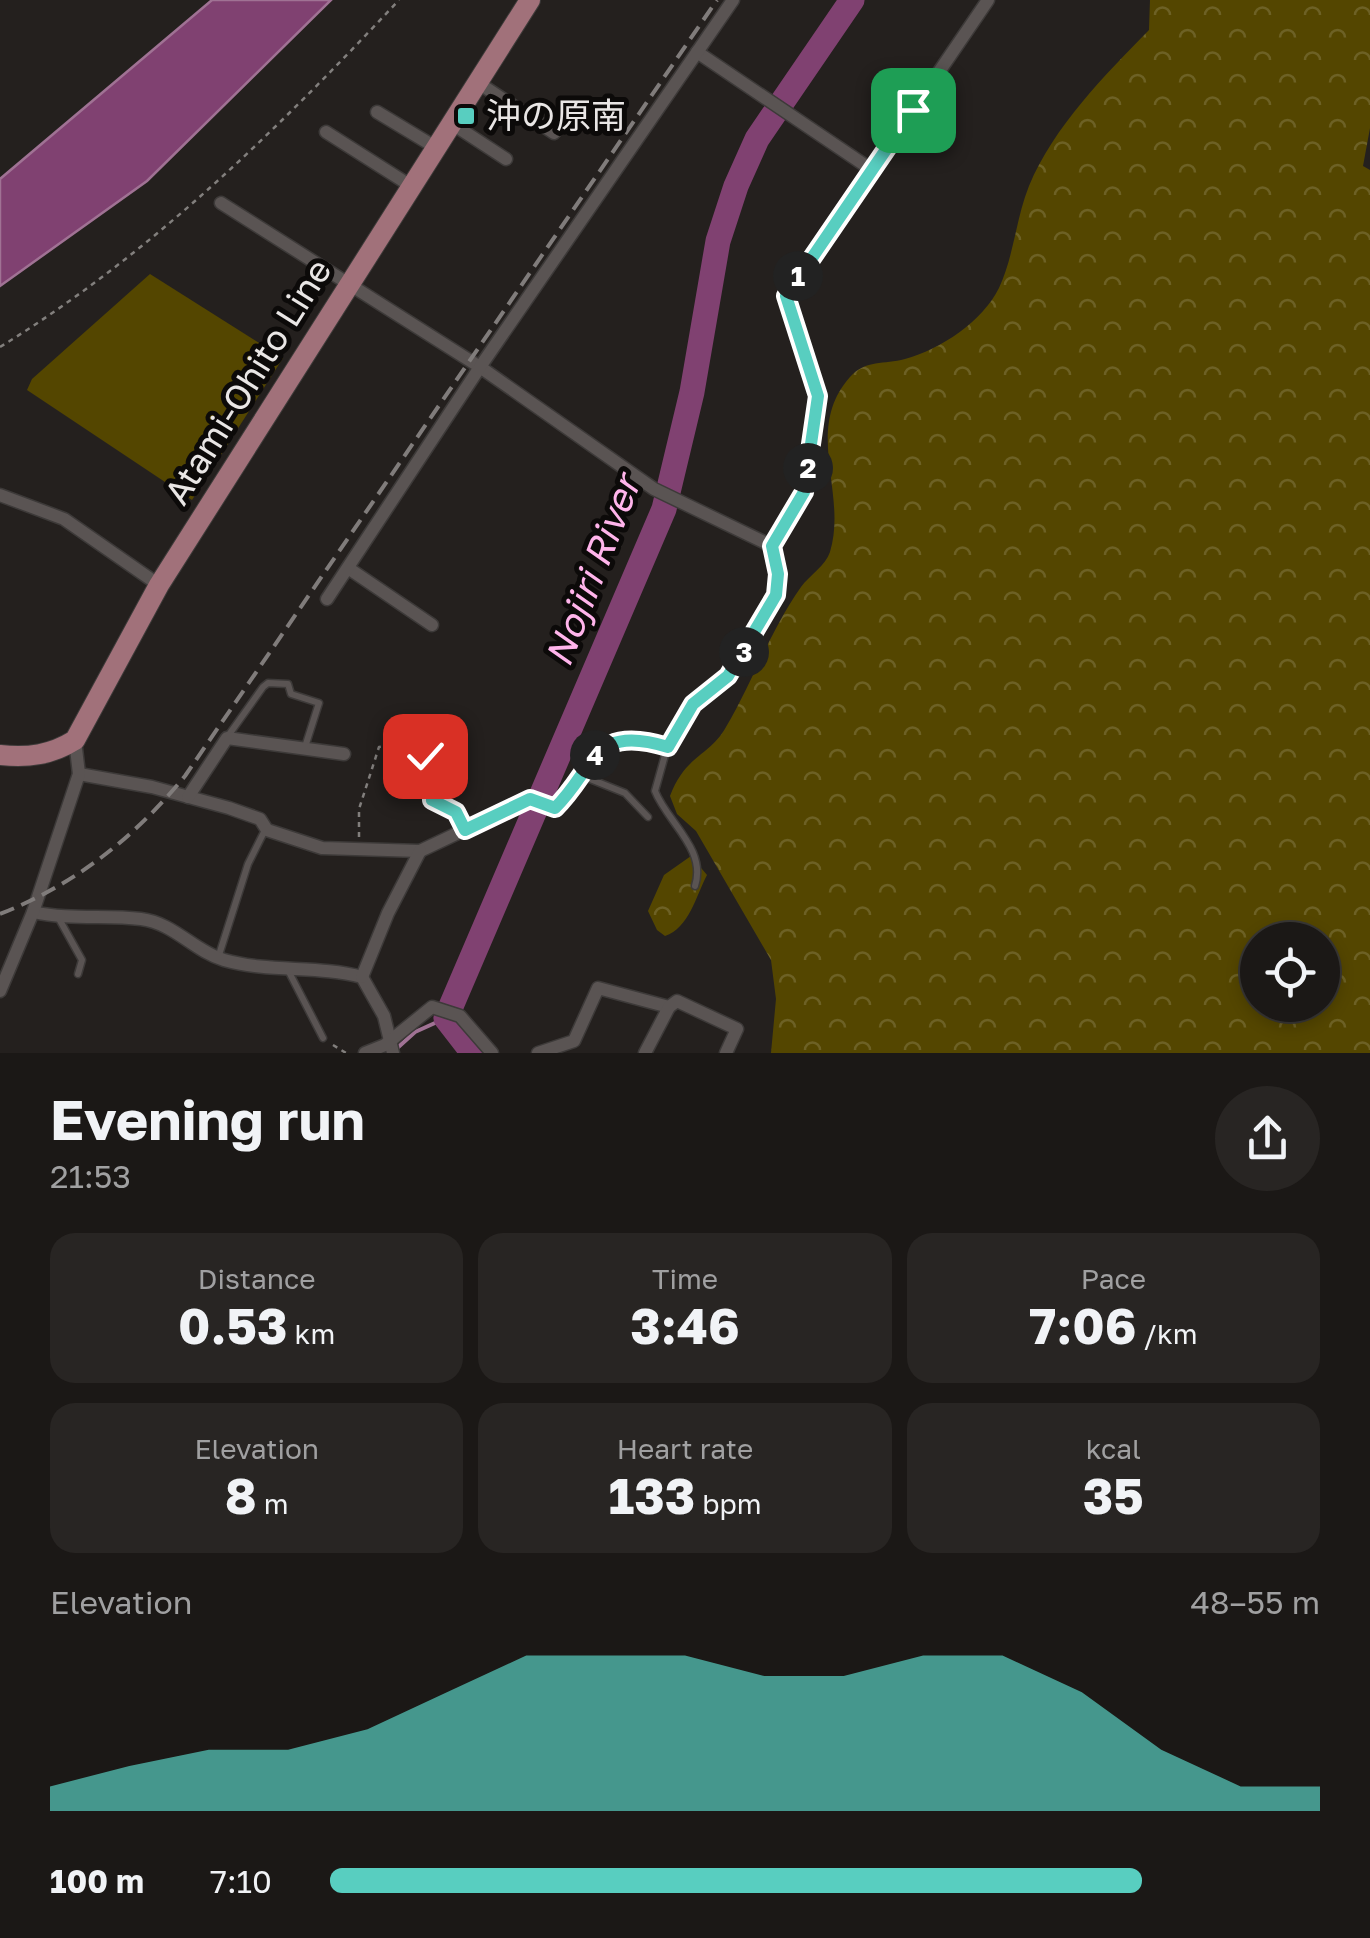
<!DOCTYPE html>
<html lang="en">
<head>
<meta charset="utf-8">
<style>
  :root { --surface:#1b1816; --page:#282523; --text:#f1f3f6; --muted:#a0a0a1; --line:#393735; --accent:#58cec0 }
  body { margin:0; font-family:"Golos Text","Noto Sans JP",sans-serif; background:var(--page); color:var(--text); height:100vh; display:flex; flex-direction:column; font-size:38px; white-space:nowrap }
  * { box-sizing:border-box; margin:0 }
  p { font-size:32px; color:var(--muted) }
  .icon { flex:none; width:55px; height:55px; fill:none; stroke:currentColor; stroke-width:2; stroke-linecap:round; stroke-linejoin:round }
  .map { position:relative; height:1053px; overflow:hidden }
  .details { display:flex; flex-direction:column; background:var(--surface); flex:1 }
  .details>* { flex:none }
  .tools { position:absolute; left:1240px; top:922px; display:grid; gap:20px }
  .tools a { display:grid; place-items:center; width:100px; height:100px; border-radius:50%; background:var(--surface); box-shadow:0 5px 15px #0003,0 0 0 2px var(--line); font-size:50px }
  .pin { position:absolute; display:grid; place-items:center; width:85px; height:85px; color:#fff; margin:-42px; border-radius:20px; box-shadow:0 5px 15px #0006 }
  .km { position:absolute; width:50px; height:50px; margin:-25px; border-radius:50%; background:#222; color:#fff; font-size:28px; line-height:50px; text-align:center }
  .round { display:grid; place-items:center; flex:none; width:105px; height:105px; border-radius:52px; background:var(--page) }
  .summary { display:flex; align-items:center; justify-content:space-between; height:170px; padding:0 50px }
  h1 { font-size:55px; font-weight:700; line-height:75px }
  .figures { display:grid; grid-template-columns:repeat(3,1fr); gap:15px; height:170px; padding:10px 50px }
  .figures div { display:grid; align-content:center; border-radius:25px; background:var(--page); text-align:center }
  .figures b { font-size:50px; font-weight:700 }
  .figures small { font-size:28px; font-weight:400 }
  .figures p { font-size:28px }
  .chart { height:280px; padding:20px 50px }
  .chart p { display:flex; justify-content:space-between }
  .chart svg { width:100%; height:180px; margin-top:10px; fill:var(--accent); opacity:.7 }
  ul { padding:0 50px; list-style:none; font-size:32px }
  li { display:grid; grid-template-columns:160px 120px 1fr; align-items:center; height:75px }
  li i { height:25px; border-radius:12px; background:var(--accent) }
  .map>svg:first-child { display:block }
  .forest { fill:url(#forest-crowns); fill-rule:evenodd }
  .pitch { fill:#544600 }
  .water { fill:#804171; stroke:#a07294; stroke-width:2.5 }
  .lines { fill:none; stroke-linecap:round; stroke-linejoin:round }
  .stream { stroke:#a07294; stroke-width:4 }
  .river { stroke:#804171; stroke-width:25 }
  .lane-casing { stroke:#3d3a39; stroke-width:9 }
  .street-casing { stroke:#3d3a39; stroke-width:15 }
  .primary-casing { stroke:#3d3a39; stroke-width:22 }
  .path { stroke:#827f7d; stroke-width:2.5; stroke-dasharray:5 5; stroke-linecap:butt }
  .lane { stroke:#5a5453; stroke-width:6 }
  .street { stroke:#5a5453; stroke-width:12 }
  .primary { stroke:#a1717a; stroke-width:20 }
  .rail { stroke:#807c7b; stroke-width:4; stroke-dasharray:15 8; stroke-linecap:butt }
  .route-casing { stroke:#fff; stroke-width:20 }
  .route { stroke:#58cec0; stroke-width:12 }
  .poi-dot { fill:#58cec0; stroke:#0c0a09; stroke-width:4 }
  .labels { text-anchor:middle; stroke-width:10; stroke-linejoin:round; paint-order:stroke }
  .poi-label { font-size:35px; fill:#e9e6e5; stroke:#0c0a09; text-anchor:start }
  .street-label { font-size:35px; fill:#e9e6e5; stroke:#0c0a09 }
  .water-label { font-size:38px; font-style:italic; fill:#ffb4eb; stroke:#0c0a09 }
</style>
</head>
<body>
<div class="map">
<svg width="1370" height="1053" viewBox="0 0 1370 1053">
  <defs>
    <pattern id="forest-crowns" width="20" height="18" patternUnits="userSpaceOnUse" patternTransform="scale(2.5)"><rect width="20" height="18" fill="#544600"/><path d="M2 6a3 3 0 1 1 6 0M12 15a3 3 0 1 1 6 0" fill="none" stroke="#6d6125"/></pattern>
  </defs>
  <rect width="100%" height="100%" fill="#24201e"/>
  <g class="forest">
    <path d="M1150,0H1370V128L1363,166L1370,170V1053H771L776,999L771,960L696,831L677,814L670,796C686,754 709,757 726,727C753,681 770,631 801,587C809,576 826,565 830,552C848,493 803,430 850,377C866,359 884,365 905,359C941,349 982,322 999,288C1014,256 1016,218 1029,186C1054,126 1105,75 1149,30ZM1322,940V1005H1258V940Z"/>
    <path d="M691,856L707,875C696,896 689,928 665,936L657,930L648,911L664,875Z"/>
  </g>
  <polygon class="pitch" points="150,274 283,358 192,500 27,390 32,379"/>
  <polygon class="water" points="212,0 331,0 147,181 0,286 0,179"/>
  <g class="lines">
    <polyline class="stream" points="394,1051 415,1032 446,1018"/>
    <polyline class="river" points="473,1053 446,1018 664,509 692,392 718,241 736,186 757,139 852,0"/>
    <g class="lane-casing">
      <g id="lane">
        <polyline points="228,736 263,687 268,683 288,684 291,694 319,703 305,747"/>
        <path d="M667,748L655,791C667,822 707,849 695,886"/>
        <polyline points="580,775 625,793 648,817"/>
        <polyline points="58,917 82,960 78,974"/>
        <polyline points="218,958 248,864 265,830"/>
        <polyline points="289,972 323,1038"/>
      </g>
    </g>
    <g class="street-casing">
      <g id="street">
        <polyline points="697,52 872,170"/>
        <polyline points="477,82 554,133 574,105"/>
        <polyline points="377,112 435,147"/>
        <polyline points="451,123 506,159"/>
        <polyline points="326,132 411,186"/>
        <polyline points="221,203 480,367 654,489 772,546"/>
        <polyline points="0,495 64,519 159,585"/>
        <polyline points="348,568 432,625"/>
        <polyline points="327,599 480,367 733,0"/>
        <path d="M79,774L152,787L229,808L260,819L267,830L322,848L420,851L530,799L555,808C597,768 591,724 668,747L693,704L729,676L775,595L778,573L772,546L803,492L818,396L786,296L988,0"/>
        <polyline points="188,797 227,738 344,754"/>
        <path d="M33,912C70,920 104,915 141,919C174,923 194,951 224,960C270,973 318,965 362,977L384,1016L393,1053"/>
        <polyline points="362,977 388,913 420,851"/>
        <polyline points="0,991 33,912 79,774 75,740"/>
        <polyline points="365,1053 385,1045 432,1007 460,1016 492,1053"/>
        <polyline points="538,1053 574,1041 598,988 669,1007"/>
        <polyline points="645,1053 669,1007 677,1001 737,1029 726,1053"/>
      </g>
    </g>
    <g class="primary-casing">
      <path id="primary" d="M0,755C28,758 51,755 75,740L159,585L530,0"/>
    </g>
    <g class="path">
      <path d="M0,347C151,254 278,129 399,0"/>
      <path d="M359,837V809L379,747C402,744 429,750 439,772L432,799L460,817"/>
      <polyline points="333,1045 346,1053"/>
    </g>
    <use href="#lane" class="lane"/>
    <use href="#street" class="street"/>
    <use href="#primary" class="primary"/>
    <path class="rail" d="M0,914C76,884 134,838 185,776L717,0"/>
  </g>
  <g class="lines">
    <g class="route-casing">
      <path id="route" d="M425,756L439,772L432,800L456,812L465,830L530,799L555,808C596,768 591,723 668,747L693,704L728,676L776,595L778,574L772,546L804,492L818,396L786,296L913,110"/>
    </g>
    <use href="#route" class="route"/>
  </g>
  <rect class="poi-dot" x="456" y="106" width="20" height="20" rx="5"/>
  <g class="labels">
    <g class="poi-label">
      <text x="486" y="128">沖の原南</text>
    </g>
    <g class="street-label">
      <text transform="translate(248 382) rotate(-58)" y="12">Atami-Ohito Line</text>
    </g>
    <g class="water-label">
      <text transform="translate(593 571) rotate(-69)" y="13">Nojiri River</text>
    </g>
  </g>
</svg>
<div class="tools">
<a><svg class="icon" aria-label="locate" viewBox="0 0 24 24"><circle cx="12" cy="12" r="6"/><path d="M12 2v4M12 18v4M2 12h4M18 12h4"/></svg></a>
</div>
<div class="pin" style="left:913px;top:110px;background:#1e9e55"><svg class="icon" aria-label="arrive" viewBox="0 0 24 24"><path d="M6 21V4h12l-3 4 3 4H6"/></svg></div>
<div class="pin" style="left:425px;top:756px;background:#d93025"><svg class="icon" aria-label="check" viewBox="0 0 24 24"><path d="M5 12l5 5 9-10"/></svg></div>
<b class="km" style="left:798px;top:276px">1</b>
<b class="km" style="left:808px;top:468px">2</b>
<b class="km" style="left:744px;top:652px">3</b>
<b class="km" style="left:595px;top:755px">4</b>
</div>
<section class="details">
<div class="summary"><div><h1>Evening run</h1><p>21:53</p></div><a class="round"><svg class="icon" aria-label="share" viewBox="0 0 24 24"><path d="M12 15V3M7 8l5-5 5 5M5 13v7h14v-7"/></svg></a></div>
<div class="figures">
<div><p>Distance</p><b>0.53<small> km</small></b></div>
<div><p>Time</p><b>3:46</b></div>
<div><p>Pace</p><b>7:06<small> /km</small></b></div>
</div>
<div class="figures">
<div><p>Elevation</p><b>8<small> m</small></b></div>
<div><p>Heart rate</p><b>133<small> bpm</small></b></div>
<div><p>kcal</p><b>35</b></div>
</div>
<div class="chart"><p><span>Elevation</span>48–55 m</p>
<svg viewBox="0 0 160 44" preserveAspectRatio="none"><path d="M0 44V38L10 33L20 29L30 29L40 24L50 15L60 6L70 6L80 6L90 11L100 11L110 6L120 6L130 15L140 29L150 38L160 38V44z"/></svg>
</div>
<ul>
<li><b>100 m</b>7:10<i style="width:82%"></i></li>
</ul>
</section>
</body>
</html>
